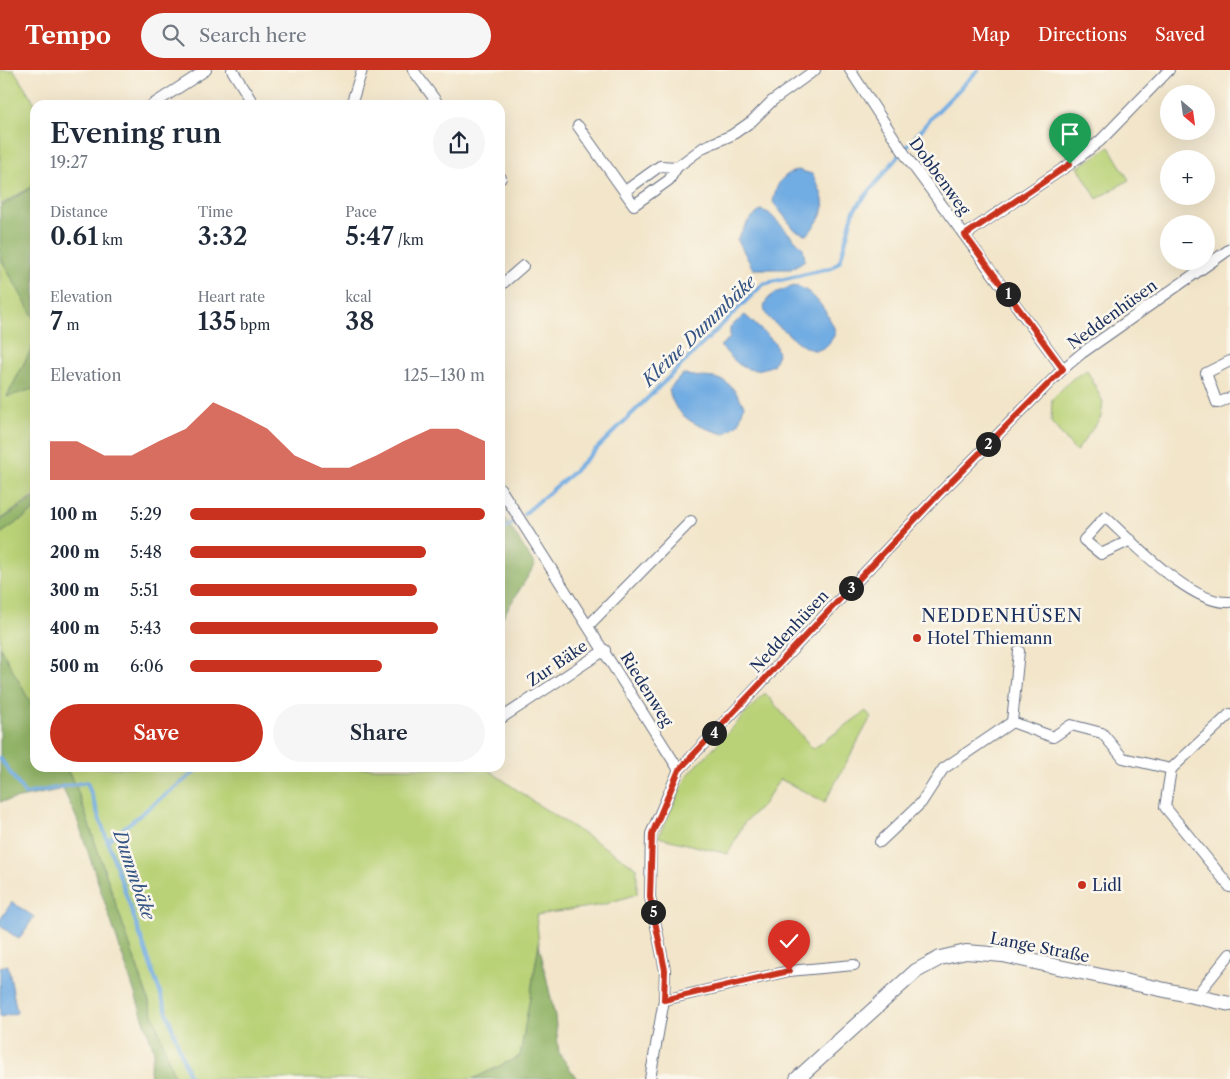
<!DOCTYPE html>
<html lang="en">
<head>
<meta charset="utf-8">
<style>
  :root { --surface:#fff; --page:#f6f6f7; --text:#1f2937; --muted:#747a83; --accent:#c8321e }
  body { margin:0; font-family:"Libre Caslon Text",serif; background:var(--page); color:var(--text); height:100vh; display:flex; flex-direction:column; font-size:19px; white-space:nowrap }
  * { box-sizing:border-box; margin:0 }
  p { font-size:16px; color:var(--muted) }
  .icon { flex:none; width:28px; height:28px; fill:none; stroke:currentColor; stroke-width:2; stroke-linecap:round; stroke-linejoin:round }
  .map { position:relative; flex:1; overflow:hidden }
  .side { position:absolute; left:30px; top:30px; width:475px; height:672px; display:flex; flex-direction:column; background:var(--surface); border-radius:15px; box-shadow:0 5px 20px #0002 }
  .side>* { flex:none }
  .needle { width:32px; rotate:151deg }
  .controls { position:absolute; left:1160px; top:15px; display:grid; gap:10px }
  .controls a { display:grid; place-items:center; width:55px; height:55px; border-radius:50%; background:var(--surface); box-shadow:0 5px 20px #0002; font-size:25px }
  .pin { position:absolute; display:grid; place-items:center; width:42px; height:42px; color:#fff; margin:-51px -21px; border-radius:50% 50% 50% 0; rotate:-45deg; box-shadow:0 0 5px #0007 }
  .pin .icon { rotate:45deg }
  .km { position:absolute; width:25px; height:25px; margin:-12px; border-radius:50%; background:#222; color:#fff; font-size:14px; line-height:25px; text-align:center }
  .round { display:grid; place-items:center; flex:none; width:52px; height:52px; border-radius:26px; background:var(--page) }
  .overview { display:flex; align-items:center; justify-content:space-between; height:85px; padding:0 20px }
  h1 { font-size:28px; font-weight:600; line-height:38px }
  .stats { display:grid; grid-template-columns:repeat(3,1fr); gap:8px; height:85px; padding:5px 20px }
  .stats div { display:grid; align-content:center }
  .stats b { font-size:25px; font-weight:600 }
  .stats small { font-size:14px; font-weight:400 }
  .stats p { font-size:14px }
  .chart { height:140px; padding:10px 20px }
  .chart p { display:flex; justify-content:space-between }
  .chart svg { width:100%; height:90px; margin-top:5px; fill:var(--accent); opacity:.7 }
  .button { display:flex; gap:10px; margin-top:auto; padding:10px 20px }
  .button a { flex:1; height:58px; border-radius:30px; background:var(--accent); color:#fff; font-size:20px; font-weight:600; line-height:58px; text-align:center }
  .button a+a { background:var(--page); color:var(--text) }
  ul { padding:0 20px; list-style:none; font-size:16px }
  li { display:grid; grid-template-columns:80px 60px 1fr; align-items:center; height:38px }
  li i { height:12px; border-radius:6px; background:var(--accent) }
  header { display:flex; align-items:center; gap:30px; box-sizing:border-box; height:70px; padding:0 25px; background:var(--accent); color:#fff }
  header strong { font-size:24px }
  nav { display:flex; gap:28px; margin-inline-start:auto; font-size:18px }
  .search { width:350px; height:45px; background:var(--page); display:flex; align-items:center; gap:12px; box-sizing:border-box; padding:0 18px; border-radius:28px; color:var(--muted); font-size:19px }
  .map>svg:first-child { display:block }
  .green { fill:#b9d277; stroke:#6a806a }
  .forest { fill:#92b468; stroke:#567263 }
  .water { fill:#71ace2; stroke:#466ea0 }
  .lines { fill:none; stroke-linecap:round; stroke-linejoin:round }
  .stream { stroke:#71ace2; stroke-width:4 }
  .minor-casing { stroke:#666f83; stroke-width:12 }
  .tertiary-casing { stroke:#666f83; stroke-width:16 }
  .minor { stroke:#fff; stroke-width:10 }
  .tertiary { stroke:#fff; stroke-width:14 }
  .route-casing { stroke:#fff; stroke-width:10 }
  .route { stroke:#c8321e; stroke-width:6 }
  .poi-dot { fill:#c8321e; stroke:#fbf7ec; stroke-width:2 }
  .labels { text-anchor:middle; stroke-width:5; stroke-linejoin:round; paint-order:stroke }
  .street-label { font-size:16px; fill:#1b2f5e; stroke:#fbf7ec }
  .poi-label { font-size:16px; fill:#1b2f5e; stroke:#fbf7ec; text-anchor:start }
  .water-label { font-size:18px; font-style:italic; fill:#355486; stroke:#fbf7ec }
  .neighbourhood-label { font-size:18px; letter-spacing:1px; fill:#1b2f5e; stroke:#fbf7ec }
</style>
</head>
<body>
<header>
<strong>Tempo</strong>
<div class="search"><svg class="icon" aria-label="search" viewBox="0 0 24 24"><circle cx="10" cy="10" r="6"/><path d="M15 15l6 6"/></svg>Search here</div>
<nav><a>Map</a><a>Directions</a><a>Saved</a></nav>
</header>
<div class="map">
<svg width="1230" height="1009" viewBox="0 0 1230 1009">
  <rect width="100%" height="100%" fill="#fbf7ec"/>
  <filter id="ink" filterUnits="userSpaceOnUse"><feTurbulence type="fractalNoise" baseFrequency=".02" numOctaves="2"/><feDisplacementMap in="SourceGraphic" scale="10" xChannelSelector="R" yChannelSelector="G"/><feConvolveMatrix kernelMatrix="1 2 1 2 8 2 1 2 1" color-interpolation-filters="sRGB"/></filter>
  <filter id="wash" filterUnits="userSpaceOnUse"><feTurbulence type="fractalNoise" baseFrequency=".0096" numOctaves="4" result="noise"/><feDisplacementMap in="SourceGraphic" scale="20" xChannelSelector="R" yChannelSelector="G"/><feGaussianBlur stdDeviation="1.12" result="paint"/><feColorMatrix in="noise" values="0 0 0 0 0 0 0 0 0 0 0 0 0 0 0 0 0 1.4 0 .05"/><feComposite in="paint" operator="in"/></filter>
  <g filter="url(#wash)">
    <rect width="100%" height="100%" fill="#f2e5c9"/>
    <g class="green">
      <polygon points="0,0 14,0 36,35 35,115 0,135"/>
      <polygon points="1109,77 1129,110 1097,129 1078,97"/>
      <polygon points="0,187 35,250 35,272 7,326 34,318 35,321 35,425 0,450"/>
      <polygon points="1087,300 1103,332 1101,347 1076,382 1051,352 1052,329 1072,309"/>
      <polygon points="35,440 35,641 0,577 0,464"/>
      <polygon points="765,623 813,679 866,641 871,647 825,732 780,709 762,736 744,753 728,784 658,767 687,706"/>
      <polygon points="66,698 486,698 534,732 637,798 637,824 602,835 536,845 539,874 520,986 473,1009 175,1009 76,716"/>
    </g>
    <g class="forest">
      <polygon points="35,115 35,250 0,187 0,137"/>
      <polygon points="35,272 35,321 33,319 7,327"/>
      <polygon points="35,427 35,440 0,464 0,451"/>
      <polygon points="500,441 535,495 500,551"/>
      <polygon points="0,577 35,641 35,698 66,698 76,716 175,1009 151,1009 150,999 154,981 77,749 63,719 0,732"/>
      <polygon points="539,874 555,947 559,983 577,1009 473,1009 520,986"/>
    </g>
    <g class="water">
      <path d="M798,100L812,104C827,132 829,140 807,165L795,160L773,132C776,115 781,105 798,100Z"/>
      <polygon points="761,140 769,143 803,178 805,190 791,199 753,199 737,169 749,150"/>
      <path d="M795,216C813,219 827,242 834,258L835,264C831,271 825,281 815,280C805,280 793,268 786,262C780,257 772,252 768,247C754,228 783,219 795,216Z"/>
      <path d="M745,245L775,273L778,284L773,295C746,307 739,295 720,276L730,268V257Z"/>
      <path d="M683,304C718,312 723,299 744,335L739,353L725,364C698,357 674,348 669,319Z"/>
      <polygon points="12,832 34,847 19,869 0,856 0,850"/>
      <polygon points="8,895 17,943 0,947 0,897"/>
    </g>
    <g class="lines">
      <g class="stream">
        <polyline points="905,79 932,47 978,0"/>
        <polyline points="524,444 571,404 763,214 832,198 840,191 854,140 899,85"/>
        <polyline points="500,462 515,451"/>
        <polyline points="0,688 25,724 87,712 190,1009"/>
        <polyline points="108,770 200,698"/>
      </g>
    </g>
  </g>
  <g filter="url(#ink)">
    <g class="lines">
      <g class="minor-casing">
        <g id="minor">
          <polyline points="232,0 254,35"/>
          <polyline points="413,0 439,35"/>
          <polyline points="850,0 908,89 1063,299"/>
          <polyline points="152,35 206,0"/>
          <polyline points="351,35 362,0"/>
          <polyline points="578,56 634,135 669,110 677,97 704,77 732,65 752,51 772,31 815,0"/>
          <polyline points="500,108 501,108"/>
          <polyline points="625,121 660,96 677,97"/>
          <polyline points="965,165 1070,94 1100,71 1169,0"/>
          <polyline points="500,216 523,196"/>
          <polyline points="1230,291 1206,303 1217,333 1230,328"/>
          <polyline points="500,418 679,700"/>
          <path d="M1131,470L1101,484L1084,470L1105,447C1134,473 1191,535 1230,532"/>
          <polyline points="589,555 691,451"/>
          <polyline points="1019,581 1012,652 1053,667 1071,655 1102,663 1123,688 1171,699"/>
          <polyline points="1230,644 1171,699 1165,737 1230,817"/>
          <polyline points="500,649 605,580"/>
          <polyline points="880,772 921,733 943,699 1012,652"/>
          <polyline points="1197,925 1230,884"/>
          <polyline points="664,930 789,901 854,895"/>
          <polyline points="650,1009 664,930 665,900 650,827 651,764 679,700 938,425 1063,299 1082,283 1230,179"/>
        </g>
      </g>
      <g class="tertiary-casing">
        <polyline id="tertiary" points="797,1009 916,901 940,888 966,882 1003,885 1230,934"/>
      </g>
      <use href="#minor" class="minor"/>
      <use href="#tertiary" class="tertiary"/>
    </g>
  </g>
  <g class="lines" filter="url(#ink)">
    <g class="route-casing">
      <polyline id="route" points="789,901 664,930 665,900 650,827 652,764 679,700 938,425 1063,299 965,165 1070,94"/>
    </g>
    <use href="#route" class="route"/>
  </g>
  <g class="poi-dot">
    <circle cx="917" cy="568" r="5"/>
    <circle cx="1082" cy="815" r="5"/>
  </g>
  <g class="labels">
    <g class="street-label">
      <text transform="translate(940 106) rotate(54)" y="6">Dobbenweg</text>
      <text transform="translate(1112 244) rotate(-36)" y="6">Neddenhüsen</text>
      <text transform="translate(789 561) rotate(-47)" y="6">Neddenhüsen</text>
      <text transform="translate(557 593) rotate(-34)" y="6">Zur Bäke</text>
      <text transform="translate(647 619) rotate(58)" y="6">Riedenweg</text>
      <text transform="translate(1040 877) rotate(11)" y="6">Lange Straße</text>
    </g>
    <g class="poi-label">
      <text x="927" y="574">Hotel Thiemann</text>
      <text x="1092" y="821">Lidl</text>
    </g>
    <g class="water-label">
      <text transform="translate(699 261) rotate(-44)" y="6">Kleine Dummbäke</text>
      <text transform="translate(134 805) rotate(71)" y="6">Dummbäke</text>
    </g>
    <g class="neighbourhood-label">
      <text x="1002" y="552">NEDDENHÜSEN</text>
    </g>
  </g>
</svg>
<div class="controls">
<a><svg class="needle" viewBox="-14 -14 28 28"><path d="M0-13l5 13h-10z" fill="#e53935"/><path d="M0 13l5-13h-10z" fill="#747a83"/></svg></a>
<a>+</a>
<a>−</a>
</div>
<div class="pin" style="left:1070px;top:94px;background:#1e9e55"><svg class="icon" aria-label="arrive" viewBox="0 0 24 24"><path d="M6 21V4h12l-3 4 3 4H6"/></svg></div>
<div class="pin" style="left:789px;top:901px;background:#d93025"><svg class="icon" aria-label="check" viewBox="0 0 24 24"><path d="M5 12l5 5 9-10"/></svg></div>
<b class="km" style="left:1008px;top:224px">1</b>
<b class="km" style="left:988px;top:374px">2</b>
<b class="km" style="left:851px;top:518px">3</b>
<b class="km" style="left:714px;top:663px">4</b>
<b class="km" style="left:653px;top:842px">5</b>
<section class="side">
<div class="overview"><div><h1>Evening run</h1><p>19:27</p></div><a class="round"><svg class="icon" aria-label="share" viewBox="0 0 24 24"><path d="M12 15V3M7 8l5-5 5 5M5 13v7h14v-7"/></svg></a></div>
<div class="stats">
<div><p>Distance</p><b>0.61<small> km</small></b></div>
<div><p>Time</p><b>3:32</b></div>
<div><p>Pace</p><b>5:47<small> /km</small></b></div>
</div>
<div class="stats">
<div><p>Elevation</p><b>7<small> m</small></b></div>
<div><p>Heart rate</p><b>135<small> bpm</small></b></div>
<div><p>kcal</p><b>38</b></div>
</div>
<div class="chart"><p><span>Elevation</span>125–130 m</p>
<svg viewBox="0 0 160 44" preserveAspectRatio="none"><path d="M0 44V25L10 25L20 32L30 32L40 25L50 19L60 6L70 12L80 19L90 32L100 38L110 38L120 32L130 25L140 19L150 19L160 25V44z"/></svg>
</div>
<ul>
<li><b>100 m</b>5:29<i style="width:100%"></i></li>
<li><b>200 m</b>5:48<i style="width:80%"></i></li>
<li><b>300 m</b>5:51<i style="width:77%"></i></li>
<li><b>400 m</b>5:43<i style="width:84%"></i></li>
<li><b>500 m</b>6:06<i style="width:65%"></i></li>
</ul>
<div class="button"><a>Save</a><a>Share</a></div>
</section>
</div>
</body>
</html>
